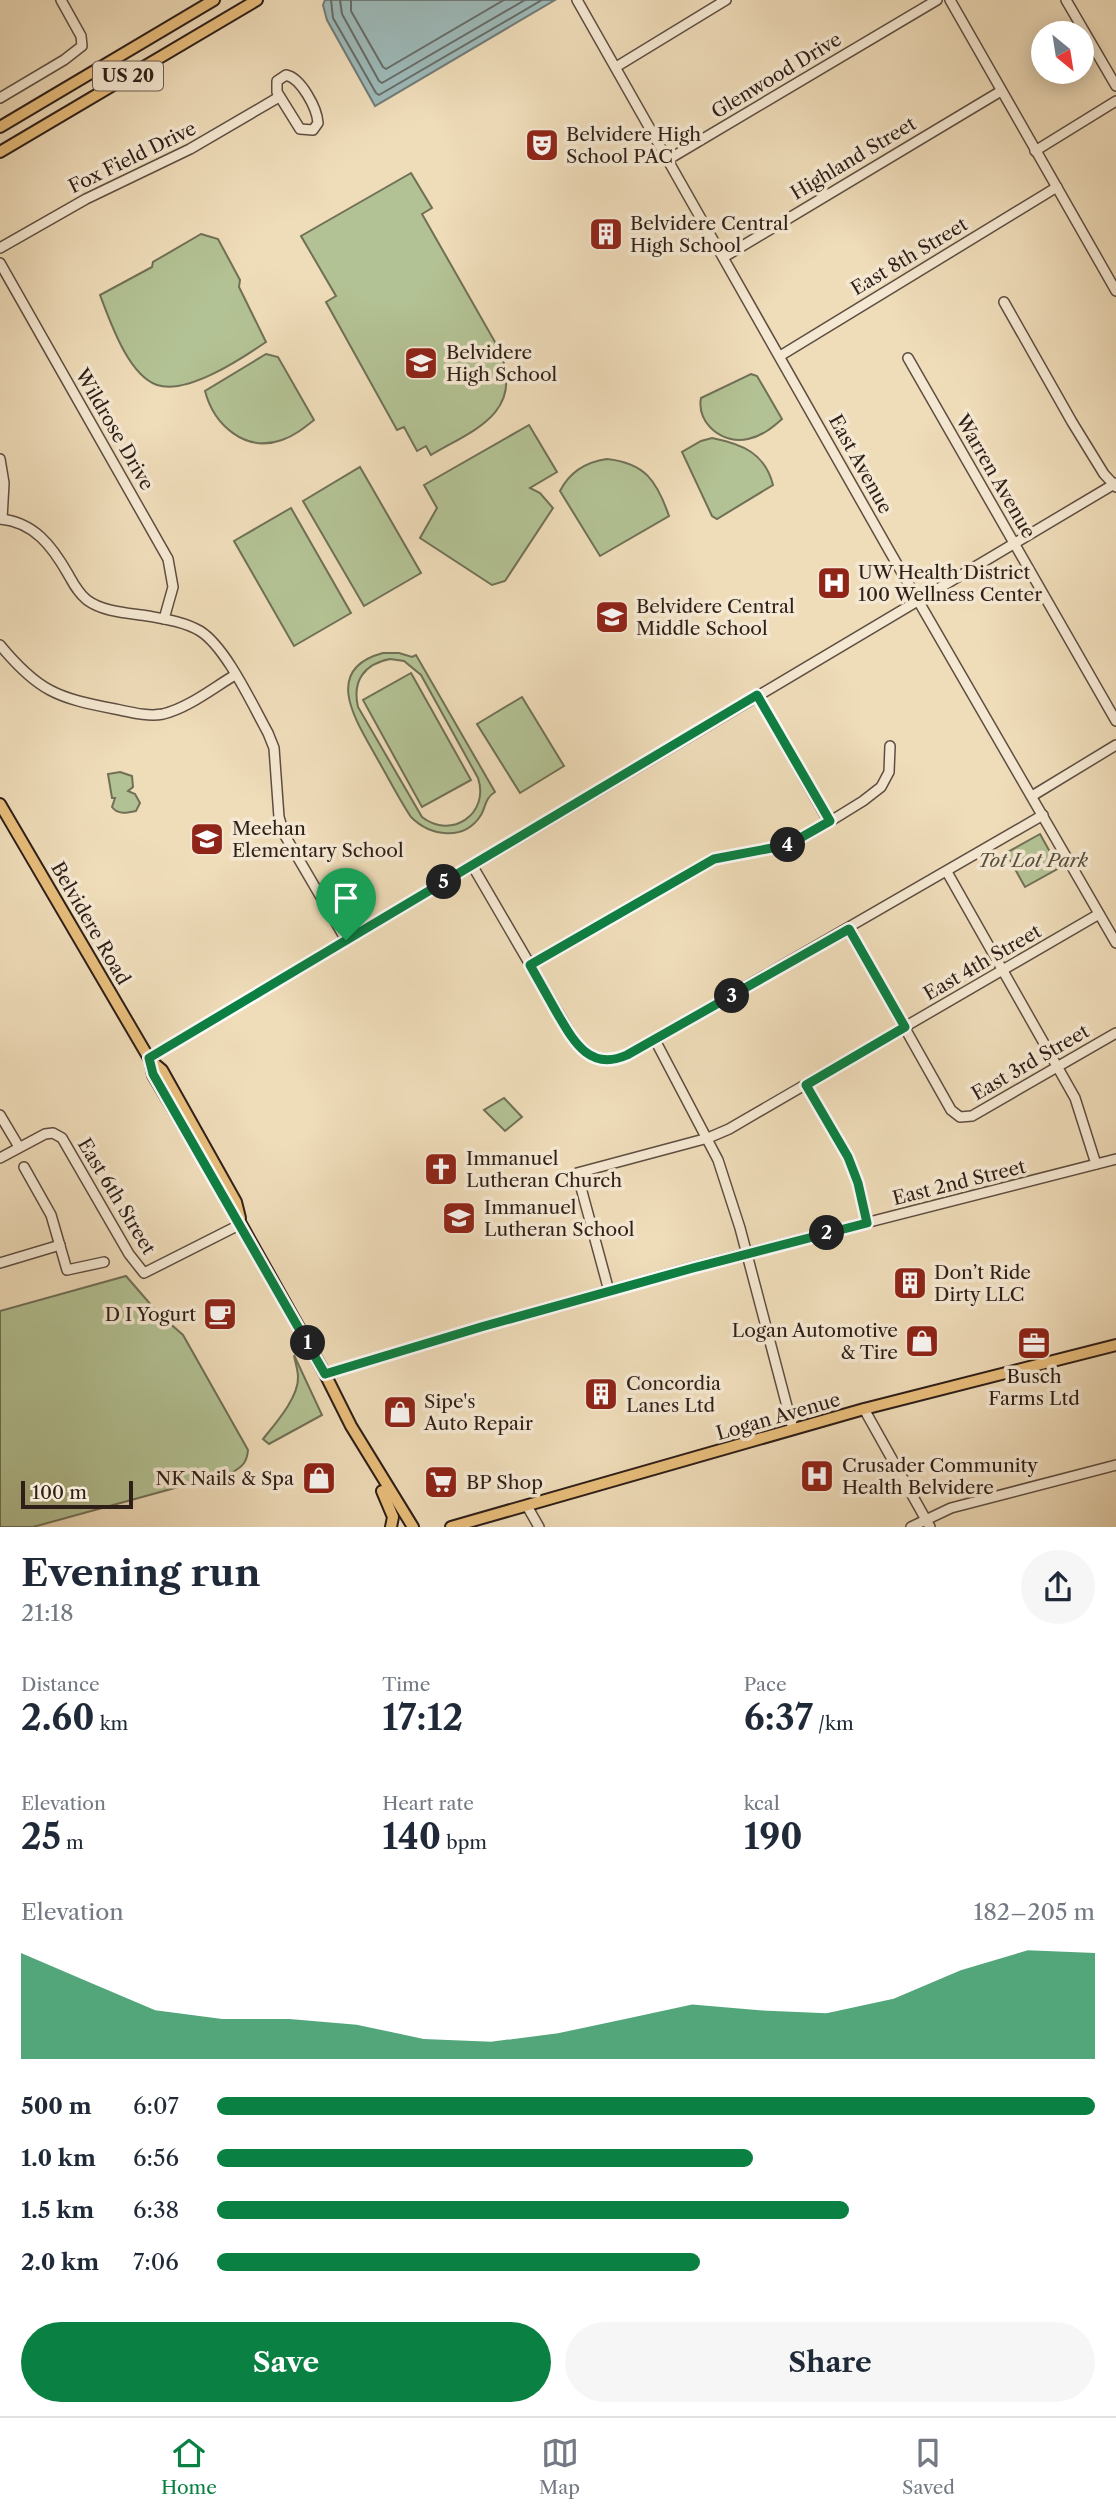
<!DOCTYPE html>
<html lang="en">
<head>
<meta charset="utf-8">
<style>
  :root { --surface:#fff; --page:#f6f6f7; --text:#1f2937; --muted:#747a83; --line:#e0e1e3; --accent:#0b8043 }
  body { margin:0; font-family:"Libre Caslon Text",serif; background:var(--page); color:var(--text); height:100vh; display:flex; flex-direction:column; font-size:26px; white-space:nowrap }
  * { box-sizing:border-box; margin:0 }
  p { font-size:23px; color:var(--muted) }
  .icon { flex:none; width:38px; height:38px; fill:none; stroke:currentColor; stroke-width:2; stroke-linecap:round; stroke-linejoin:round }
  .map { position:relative; height:1527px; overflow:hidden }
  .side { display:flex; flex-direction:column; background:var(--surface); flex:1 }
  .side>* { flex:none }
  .needle { width:46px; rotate:150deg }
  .tools { position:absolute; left:1031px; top:21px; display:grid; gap:14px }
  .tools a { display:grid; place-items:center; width:63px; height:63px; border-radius:50%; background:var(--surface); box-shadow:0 4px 18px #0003; font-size:35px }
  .scale { position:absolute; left:21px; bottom:18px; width:112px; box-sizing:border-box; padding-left:7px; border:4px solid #2e1f19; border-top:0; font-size:19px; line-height:24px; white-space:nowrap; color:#2e1f19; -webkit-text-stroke:5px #f5e8d2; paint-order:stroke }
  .pin { position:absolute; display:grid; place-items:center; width:60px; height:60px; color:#fff; margin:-72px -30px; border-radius:50% 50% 50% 0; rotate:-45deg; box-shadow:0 0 7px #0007 }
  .pin .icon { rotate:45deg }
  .km { position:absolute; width:35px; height:35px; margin:-18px; border-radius:50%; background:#222; color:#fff; font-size:19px; line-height:35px; text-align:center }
  .round { display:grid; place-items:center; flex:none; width:74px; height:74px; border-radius:37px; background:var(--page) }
  .headline { display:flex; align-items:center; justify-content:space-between; height:119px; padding:0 21px }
  h1 { font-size:38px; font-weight:800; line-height:52px }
  .figures { display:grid; grid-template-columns:repeat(3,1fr); gap:10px; height:119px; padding:7px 21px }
  .figures div { display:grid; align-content:center }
  .figures b { font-size:35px; font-weight:800 }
  .figures small { font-size:19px; font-weight:400 }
  .figures p { font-size:19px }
  .chart { height:196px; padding:14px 21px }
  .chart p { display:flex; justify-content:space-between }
  .chart svg { width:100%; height:126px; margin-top:7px; fill:var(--accent); opacity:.7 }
  .action { display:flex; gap:14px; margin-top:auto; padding:14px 21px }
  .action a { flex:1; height:80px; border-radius:42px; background:var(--accent); color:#fff; font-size:28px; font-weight:800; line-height:80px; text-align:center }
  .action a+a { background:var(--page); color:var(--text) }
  ul { padding:0 21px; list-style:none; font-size:23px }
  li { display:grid; grid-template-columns:112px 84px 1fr; align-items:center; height:52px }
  li i { height:18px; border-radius:9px; background:var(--accent) }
  .menu { display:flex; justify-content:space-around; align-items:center; height:98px; border-top:2px solid var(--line); background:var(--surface); font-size:19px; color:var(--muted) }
  .menu a { display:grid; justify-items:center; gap:4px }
  .menu .active { color:var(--accent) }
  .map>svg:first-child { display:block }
  .green { fill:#b3c294; stroke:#707056; stroke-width:2; fill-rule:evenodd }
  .water { fill:#9db9b8; stroke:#717b78; stroke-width:2 }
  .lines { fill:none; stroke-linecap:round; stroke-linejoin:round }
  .shore { stroke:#666c68; stroke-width:2 }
  .minor-casing { stroke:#5e4e41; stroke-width:12 }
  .major-casing { stroke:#2e1f19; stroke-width:14 }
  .minor { stroke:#f5e8d2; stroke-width:9 }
  .major { stroke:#e8be7c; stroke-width:10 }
  .route-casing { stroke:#fff; stroke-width:14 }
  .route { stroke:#0b8043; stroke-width:9 }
  .labels { text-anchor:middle; stroke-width:7; stroke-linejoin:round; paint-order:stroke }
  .shield { fill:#f5e8d2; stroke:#6a5b50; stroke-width:2 }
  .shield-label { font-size:18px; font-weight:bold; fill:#2e1f19 }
  .street-label { font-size:19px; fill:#2e1f19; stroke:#f5e8d2 }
  .poi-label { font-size:19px; fill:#2e1f19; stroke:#f5e8d2; text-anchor:start }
  .park-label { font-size:19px; font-style:italic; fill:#56503e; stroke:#f5e8d2 }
</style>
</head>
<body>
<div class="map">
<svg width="1116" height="1527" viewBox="0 0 1116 1527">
  <rect width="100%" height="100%" fill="#efdcb9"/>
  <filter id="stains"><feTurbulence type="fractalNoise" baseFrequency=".00286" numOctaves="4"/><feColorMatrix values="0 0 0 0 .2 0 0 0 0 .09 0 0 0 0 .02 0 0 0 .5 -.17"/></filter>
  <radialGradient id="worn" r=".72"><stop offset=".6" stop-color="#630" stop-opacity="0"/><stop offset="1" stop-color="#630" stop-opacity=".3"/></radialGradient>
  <g class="green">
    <path d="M411,173L432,208L422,214L503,356L502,357C522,415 471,431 431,455L426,446L417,451L404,427L397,430L326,302L336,296L301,236Z"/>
    <path d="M201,234L218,239L240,280L239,287L266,342C241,359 187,395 157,385C128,375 110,321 100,295L152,267L153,262Z"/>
    <path d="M266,354L278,357L314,420C304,428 294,436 282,440C245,453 214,425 205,391Z"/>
    <path d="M751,374L757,376L782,419C772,428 762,436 748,439C724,445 696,424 701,398Z"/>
    <polygon points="529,425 557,472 530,488 540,493 553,508 505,581 492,585 420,538 437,508 424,485"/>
    <path d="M712,438C742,444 765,453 773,485L717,519L712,516L682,452L701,441Z"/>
    <path d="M607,459C645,463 657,481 669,516L600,556L560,491C570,471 586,462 607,459Z"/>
    <polygon points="360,467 421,573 364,606 303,501"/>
    <polygon points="291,508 351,613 294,646 234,541"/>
    <path d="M383,653H399L412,657L416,655L495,792C485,798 486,806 481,815C464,842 430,836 411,817C399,799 389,779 378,760C359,725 319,670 383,653ZM390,659L404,661L421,675L478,778C490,814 451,840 422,817L358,707C352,681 364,664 390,659Z"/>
    <polygon points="411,673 471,780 422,807 363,700"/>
    <polygon points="522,697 564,766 520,793 477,724"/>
    <path d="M120,772L132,776L133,787L128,791L135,794L140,803L136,811C127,813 118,815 112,807L115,798H112L108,774Z"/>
    <polygon points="1040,834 1059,868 1025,887 1006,853"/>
    <polygon points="504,1098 522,1117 505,1131 484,1110"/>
    <path d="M126,1276L158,1313L183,1335L248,1450C247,1462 243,1466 233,1472L33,1527H0V1311Z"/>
    <path d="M294,1355L322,1415L269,1444L263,1439C275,1424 299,1397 298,1377C298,1370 295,1362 294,1355Z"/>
  </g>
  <polygon class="water" points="325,0 555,0 375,106 327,20 323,5"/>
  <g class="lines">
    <g class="shore">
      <polyline points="331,0 333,18 376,93 379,95 542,0"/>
      <polyline points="340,0 342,14 379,81 382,83 525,0"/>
      <polyline points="351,0 351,11 383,67 386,69 504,0"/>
    </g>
    <g class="minor-casing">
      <g id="minor">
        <polyline points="577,0 890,552 1116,943"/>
        <polyline points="950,0 1116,291"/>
        <polyline points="1066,0 1116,86"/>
        <polyline points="616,67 726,0"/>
        <path d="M286,75C301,78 317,108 318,123L313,130L300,129L277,92V81Z"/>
        <polyline points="0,98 64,60 82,46 81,36 61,0"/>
        <polyline points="1035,151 1116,101"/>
        <polyline points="669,159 937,0"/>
        <polyline points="0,248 86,199 190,149 279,97"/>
        <polyline points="724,257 1001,91"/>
        <polyline points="0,263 168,559 173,587 164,619"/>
        <polyline points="1004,302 1072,422 1104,474 1116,487"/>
        <polyline points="780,356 1057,187"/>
        <polyline points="908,358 1116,721"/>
        <polyline points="0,459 4,483 2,519"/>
        <path d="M0,519C34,522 52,546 68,574C73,583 78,593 87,600C103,612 128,613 148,616C165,619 185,622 200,631C226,647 253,706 268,733L274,748L279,817L284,834L346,940"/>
        <path d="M0,645C38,691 57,698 115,709C130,712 148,717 163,714C188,708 213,688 235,675"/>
        <polyline points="757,695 829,822"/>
        <polyline points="1032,796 1116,745"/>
        <path d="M472,865L574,1040C588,1058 606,1064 627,1055L1043,815"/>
        <polyline points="947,872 1075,1098 1096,1164"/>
        <polyline points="849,929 951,1110 960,1117 972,1116 1116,1033"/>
        <polyline points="530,965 714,859 788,845 829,822 863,801 881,787 889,772 890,746"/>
        <polyline points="655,1040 718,1160 740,1228 793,1429"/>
        <polyline points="149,1058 1116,483"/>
        <polyline points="806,1085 848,1157 858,1183 867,1223"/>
        <polyline points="0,1115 19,1147"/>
        <polyline points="0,1158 45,1134 53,1133 62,1138 129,1254 144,1273 241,1224"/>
        <polyline points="24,1167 51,1215 67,1270 104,1262"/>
        <polyline points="0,1263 60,1245"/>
        <polyline points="609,1291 577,1173 708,1138 729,1129 1099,914"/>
        <polyline points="325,1374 481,1327 693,1267 1116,1159"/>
        <polyline points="864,1409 930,1527"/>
        <polyline points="527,1506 539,1527"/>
        <polyline points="911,1527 951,1508 1116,1465"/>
      </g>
    </g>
    <g class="major-casing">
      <g id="major">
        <polyline points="0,127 214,0"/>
        <polyline points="0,152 257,0"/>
        <polyline points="0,804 150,1060 153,1075 241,1224 325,1374 351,1426 413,1527"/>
        <polyline points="150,1060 162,1070 236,1202 240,1218"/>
        <polyline points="382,1491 393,1517 391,1527"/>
        <polyline points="451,1527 864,1409 1116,1345"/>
      </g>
    </g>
    <use href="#minor" class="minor"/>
    <use href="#major" class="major"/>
  </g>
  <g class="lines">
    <g class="route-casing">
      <path id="route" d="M757,695L830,821L788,845L714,859L530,965C539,981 548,997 557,1013C573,1040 589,1072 627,1055L849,929L905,1027L806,1085L848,1157L858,1183L867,1223L693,1268L481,1327L325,1374L153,1074L149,1058Z"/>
    </g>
    <use href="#route" class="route"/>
  </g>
  <defs>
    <g id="theatre-square" transform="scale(1.75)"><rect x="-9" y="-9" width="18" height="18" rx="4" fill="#8f2418" stroke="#f5e8d2"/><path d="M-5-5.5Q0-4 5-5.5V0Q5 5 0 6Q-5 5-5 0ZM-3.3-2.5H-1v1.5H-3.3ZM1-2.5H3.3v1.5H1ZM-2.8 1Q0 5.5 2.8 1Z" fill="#fff"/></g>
    <g id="building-square" transform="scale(1.75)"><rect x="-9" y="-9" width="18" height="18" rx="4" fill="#8f2418" stroke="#f5e8d2"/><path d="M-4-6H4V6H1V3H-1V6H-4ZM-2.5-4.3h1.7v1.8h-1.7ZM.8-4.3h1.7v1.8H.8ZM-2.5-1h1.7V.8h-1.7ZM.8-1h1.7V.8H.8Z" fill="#fff"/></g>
    <g id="school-square" transform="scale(1.75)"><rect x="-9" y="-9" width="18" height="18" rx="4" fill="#8f2418" stroke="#f5e8d2"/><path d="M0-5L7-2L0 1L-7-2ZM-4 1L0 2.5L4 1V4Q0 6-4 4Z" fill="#fff"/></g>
    <g id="hospital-square" transform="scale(1.75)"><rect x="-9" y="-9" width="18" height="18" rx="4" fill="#8f2418" stroke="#f5e8d2"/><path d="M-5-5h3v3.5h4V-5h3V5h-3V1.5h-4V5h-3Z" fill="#fff"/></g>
    <g id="church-square" transform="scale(1.75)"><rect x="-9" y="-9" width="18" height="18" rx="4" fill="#8f2418" stroke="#f5e8d2"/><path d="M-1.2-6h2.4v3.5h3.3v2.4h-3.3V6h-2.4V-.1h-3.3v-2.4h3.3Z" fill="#fff"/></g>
    <g id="cafe-square" transform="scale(1.75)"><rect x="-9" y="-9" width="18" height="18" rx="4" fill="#8f2418" stroke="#f5e8d2"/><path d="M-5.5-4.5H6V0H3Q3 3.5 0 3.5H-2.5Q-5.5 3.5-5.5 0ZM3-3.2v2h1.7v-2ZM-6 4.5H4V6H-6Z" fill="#fff"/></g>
    <g id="shop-square" transform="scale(1.75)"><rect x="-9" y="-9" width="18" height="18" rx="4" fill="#8f2418" stroke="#f5e8d2"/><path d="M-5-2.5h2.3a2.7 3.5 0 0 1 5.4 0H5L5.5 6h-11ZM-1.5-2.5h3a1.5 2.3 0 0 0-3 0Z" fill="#fff"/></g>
    <g id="office-square" transform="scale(1.75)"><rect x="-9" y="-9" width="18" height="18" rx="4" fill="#8f2418" stroke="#f5e8d2"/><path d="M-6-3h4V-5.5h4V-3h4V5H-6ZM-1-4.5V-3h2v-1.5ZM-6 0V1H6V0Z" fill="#fff"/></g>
    <g id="supermarket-square" transform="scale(1.75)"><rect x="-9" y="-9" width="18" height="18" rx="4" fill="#8f2418" stroke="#f5e8d2"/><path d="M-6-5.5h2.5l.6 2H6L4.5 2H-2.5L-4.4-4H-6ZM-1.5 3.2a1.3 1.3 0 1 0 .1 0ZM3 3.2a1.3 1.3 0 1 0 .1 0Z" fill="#fff"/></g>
  </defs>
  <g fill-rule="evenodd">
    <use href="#theatre-square" x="542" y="145"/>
    <use href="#building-square" x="606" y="234"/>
    <use href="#school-square" x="421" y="363"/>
    <use href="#hospital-square" x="834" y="583"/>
    <use href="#school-square" x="612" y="617"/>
    <use href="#school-square" x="207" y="839"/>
    <use href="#church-square" x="441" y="1169"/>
    <use href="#school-square" x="459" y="1218"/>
    <use href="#building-square" x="910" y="1283"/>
    <use href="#cafe-square" x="220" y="1314"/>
    <use href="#shop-square" x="922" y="1341"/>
    <use href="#office-square" x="1034" y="1343"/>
    <use href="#building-square" x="601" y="1394"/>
    <use href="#shop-square" x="400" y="1412"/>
    <use href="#hospital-square" x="817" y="1476"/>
    <use href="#shop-square" x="319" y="1478"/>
    <use href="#supermarket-square" x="441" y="1482"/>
  </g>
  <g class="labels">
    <rect class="shield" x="93" y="61.5" width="70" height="29" rx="5"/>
    <g class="shield-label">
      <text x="128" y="82">US 20</text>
    </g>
    <g class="street-label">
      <text transform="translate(776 75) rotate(-31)" y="7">Glenwood Drive</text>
      <text transform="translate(132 157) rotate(-26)" y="7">Fox Field Drive</text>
      <text transform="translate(853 158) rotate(-31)" y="7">Highland Street</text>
      <text transform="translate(909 256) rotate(-31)" y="7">East 8th Street</text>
      <text transform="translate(115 429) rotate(60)" y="7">Wildrose Drive</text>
      <text transform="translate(861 464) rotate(61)" y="7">East Avenue</text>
      <text transform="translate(996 476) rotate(60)" y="7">Warren Avenue</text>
      <text transform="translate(91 923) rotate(60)" y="7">Belvidere Road</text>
      <text transform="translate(982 962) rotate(-30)" y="7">East 4th Street</text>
      <text transform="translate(1030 1062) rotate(-30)" y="7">East 3rd Street</text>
      <text transform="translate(959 1182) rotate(-14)" y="7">East 2nd Street</text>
      <text transform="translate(117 1196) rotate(59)" y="7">East 6th Street</text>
      <text transform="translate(778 1416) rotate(-16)" y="7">Logan Avenue</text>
    </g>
    <g class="poi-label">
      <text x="566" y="141">Belvidere High<tspan x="566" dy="22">School PAC</tspan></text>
      <text x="630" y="230">Belvidere Central<tspan x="630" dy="22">High School</tspan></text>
      <text x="446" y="359">Belvidere<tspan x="446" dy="22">High School</tspan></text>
      <text x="858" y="579">UW Health District<tspan x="858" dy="22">100 Wellness Center</tspan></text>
      <text x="636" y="613">Belvidere Central<tspan x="636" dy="22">Middle School</tspan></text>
      <text x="232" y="835">Meehan<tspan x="232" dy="22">Elementary School</tspan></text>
      <text x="466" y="1165">Immanuel<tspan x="466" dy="22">Lutheran Church</tspan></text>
      <text x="484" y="1214">Immanuel<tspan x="484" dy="22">Lutheran School</tspan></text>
      <text x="934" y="1279">Don’t Ride<tspan x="934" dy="22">Dirty LLC</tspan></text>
      <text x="196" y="1321" text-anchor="end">D I Yogurt</text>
      <text x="898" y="1337" text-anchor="end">Logan Automotive<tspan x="898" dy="22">&amp; Tire</tspan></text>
      <text x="1034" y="1383" text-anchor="middle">Busch<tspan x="1034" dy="22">Farms Ltd</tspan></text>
      <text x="626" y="1390">Concordia<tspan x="626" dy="22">Lanes Ltd</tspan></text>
      <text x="424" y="1408">Sipe's<tspan x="424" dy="22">Auto Repair</tspan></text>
      <text x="842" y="1472">Crusader Community<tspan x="842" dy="22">Health Belvidere</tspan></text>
      <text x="294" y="1485" text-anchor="end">NK Nails &amp; Spa</text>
      <text x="466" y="1489">BP Shop</text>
    </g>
    <g class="park-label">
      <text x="1033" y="867">Tot Lot Park</text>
    </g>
  </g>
  <rect width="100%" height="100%" filter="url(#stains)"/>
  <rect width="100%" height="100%" fill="url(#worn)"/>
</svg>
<div class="tools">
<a><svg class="needle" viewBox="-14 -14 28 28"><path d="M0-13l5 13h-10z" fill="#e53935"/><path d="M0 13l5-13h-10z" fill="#747a83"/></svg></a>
</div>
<div class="scale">100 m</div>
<div class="pin" style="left:346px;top:940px;background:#1e9e55"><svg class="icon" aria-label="arrive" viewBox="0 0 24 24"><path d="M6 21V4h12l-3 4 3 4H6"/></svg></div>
<b class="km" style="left:308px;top:1343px">1</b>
<b class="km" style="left:827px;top:1233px">2</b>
<b class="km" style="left:732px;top:996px">3</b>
<b class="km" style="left:788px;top:845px">4</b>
<b class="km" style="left:444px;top:882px">5</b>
</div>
<section class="side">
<div class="headline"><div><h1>Evening run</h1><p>21:18</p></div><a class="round"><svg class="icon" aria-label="share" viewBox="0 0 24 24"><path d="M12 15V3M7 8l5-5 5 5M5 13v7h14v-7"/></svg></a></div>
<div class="figures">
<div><p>Distance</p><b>2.60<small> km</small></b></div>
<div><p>Time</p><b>17:12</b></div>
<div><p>Pace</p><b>6:37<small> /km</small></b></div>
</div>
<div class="figures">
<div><p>Elevation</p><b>25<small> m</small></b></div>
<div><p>Heart rate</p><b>140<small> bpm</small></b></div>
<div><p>kcal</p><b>190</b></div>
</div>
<div class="chart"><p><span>Elevation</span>182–205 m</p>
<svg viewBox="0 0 160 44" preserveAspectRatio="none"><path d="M0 44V7L10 17L20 27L30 30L40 30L50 32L60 37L70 38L80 35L90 30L100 25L110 27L120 28L130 23L140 13L150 6L160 7V44z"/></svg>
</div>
<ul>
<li><b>500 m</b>6:07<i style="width:100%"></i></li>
<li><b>1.0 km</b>6:56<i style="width:61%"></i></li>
<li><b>1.5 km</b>6:38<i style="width:72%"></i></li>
<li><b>2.0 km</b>7:06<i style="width:55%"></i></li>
</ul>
<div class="action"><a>Save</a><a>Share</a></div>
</section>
<nav class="menu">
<a class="active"><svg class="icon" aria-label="home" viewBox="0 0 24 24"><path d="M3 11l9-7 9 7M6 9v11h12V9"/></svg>Home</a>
<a><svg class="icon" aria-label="map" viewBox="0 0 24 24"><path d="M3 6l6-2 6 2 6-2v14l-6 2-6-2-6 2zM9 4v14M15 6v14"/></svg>Map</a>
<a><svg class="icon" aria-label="saved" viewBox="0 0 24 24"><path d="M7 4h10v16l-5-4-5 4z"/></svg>Saved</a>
</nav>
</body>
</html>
